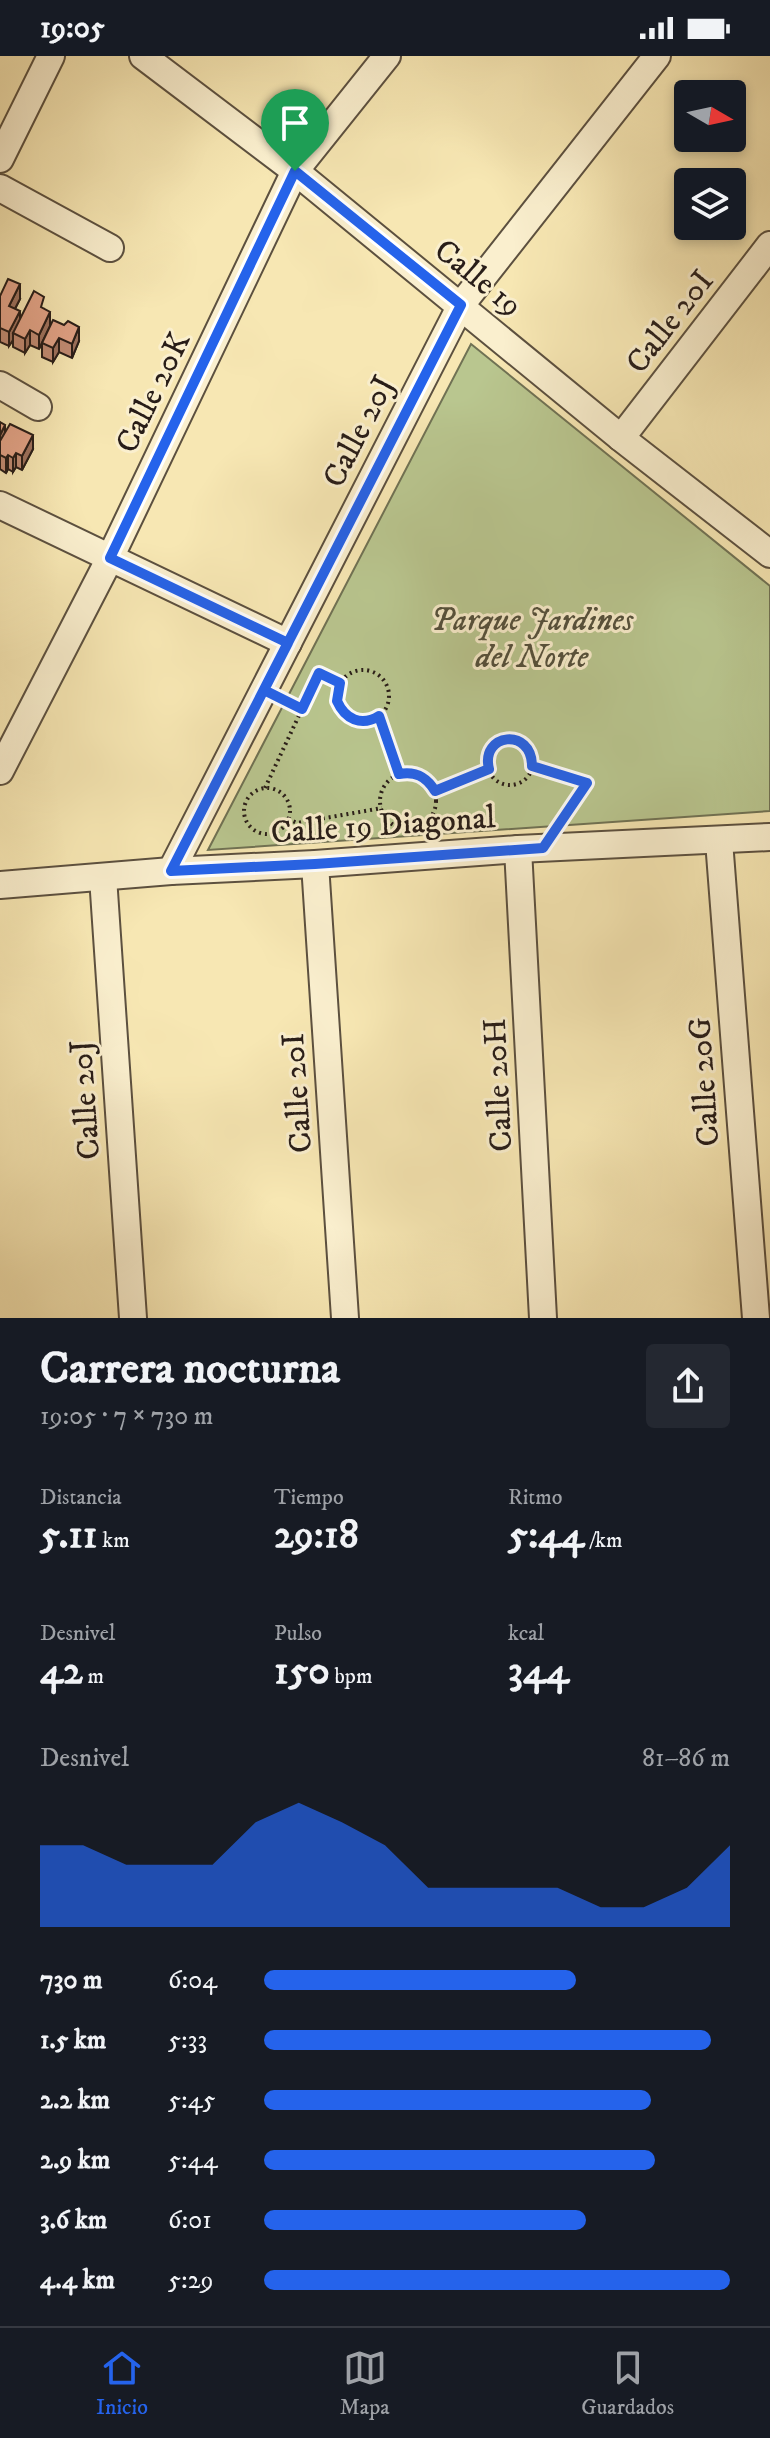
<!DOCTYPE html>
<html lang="es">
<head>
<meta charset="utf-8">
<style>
  :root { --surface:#171b24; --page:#242831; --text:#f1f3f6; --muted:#9ea1a6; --line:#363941; --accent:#2563eb }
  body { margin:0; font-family:"IM FELL DW Pica",serif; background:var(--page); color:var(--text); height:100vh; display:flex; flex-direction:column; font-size:30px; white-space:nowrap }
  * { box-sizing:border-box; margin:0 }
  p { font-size:26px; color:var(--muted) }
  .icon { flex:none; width:44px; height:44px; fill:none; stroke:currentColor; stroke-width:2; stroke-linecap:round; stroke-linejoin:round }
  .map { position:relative; height:1262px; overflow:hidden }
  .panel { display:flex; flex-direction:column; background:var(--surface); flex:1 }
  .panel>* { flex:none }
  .needle { width:52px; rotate:99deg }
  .buttons { position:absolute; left:674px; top:24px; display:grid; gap:16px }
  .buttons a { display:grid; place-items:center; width:72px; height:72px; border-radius:8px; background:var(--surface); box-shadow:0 4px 12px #0003; font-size:40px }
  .pin { position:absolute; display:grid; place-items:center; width:68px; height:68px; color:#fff; margin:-82px -34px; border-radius:50% 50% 50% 0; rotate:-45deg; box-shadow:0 0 8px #0007 }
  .pin .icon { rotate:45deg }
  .round { display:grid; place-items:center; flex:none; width:84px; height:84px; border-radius:8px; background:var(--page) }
  .summary { display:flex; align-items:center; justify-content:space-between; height:136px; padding:0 40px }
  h1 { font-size:44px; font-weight:700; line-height:60px }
  .stats { display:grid; grid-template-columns:repeat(3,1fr); gap:12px; height:136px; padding:8px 40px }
  .stats div { display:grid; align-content:center }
  .stats b { font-size:40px; font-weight:700 }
  .stats small { font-size:22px; font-weight:400 }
  .stats p { font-size:22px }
  .chart { height:224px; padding:16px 40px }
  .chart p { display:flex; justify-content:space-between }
  .chart svg { width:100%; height:144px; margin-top:8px; fill:var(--accent); opacity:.7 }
  ul { padding:0 40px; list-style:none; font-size:26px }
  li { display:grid; grid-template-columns:128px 96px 1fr; align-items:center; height:60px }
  li i { height:20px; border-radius:10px; background:var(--accent) }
  .status { display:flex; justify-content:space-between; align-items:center; height:56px; padding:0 40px; background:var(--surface); direction:ltr }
  .status svg { height:22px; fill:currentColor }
  .tabs { display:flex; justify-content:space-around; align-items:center; height:112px; border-top:2px solid var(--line); background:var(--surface); font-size:22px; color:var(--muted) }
  .tabs a { display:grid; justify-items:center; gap:4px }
  .tabs .active { color:var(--accent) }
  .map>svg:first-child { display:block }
  .green { fill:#b9c68f; stroke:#707254; stroke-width:2 }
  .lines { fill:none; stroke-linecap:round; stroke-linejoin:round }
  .street-casing { stroke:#5c503f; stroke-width:30 }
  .path { stroke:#281d18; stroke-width:4; stroke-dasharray:2 4; stroke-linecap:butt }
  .street { stroke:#faefce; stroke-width:26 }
  .wall { fill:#c28c74; stroke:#281d18; stroke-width:2 }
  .shaded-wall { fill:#9e725e; stroke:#281d18; stroke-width:2 }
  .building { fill:#e2a387; stroke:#281d18; stroke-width:2 }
  .route-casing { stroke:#fff; stroke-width:16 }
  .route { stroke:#2563eb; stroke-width:10 }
  .labels { text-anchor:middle; stroke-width:6; stroke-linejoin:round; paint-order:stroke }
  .street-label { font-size:32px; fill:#281d18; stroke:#faefce }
  .park-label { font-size:32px; font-style:italic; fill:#54503c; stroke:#faefce }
</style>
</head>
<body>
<div class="status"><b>19:05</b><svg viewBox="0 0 49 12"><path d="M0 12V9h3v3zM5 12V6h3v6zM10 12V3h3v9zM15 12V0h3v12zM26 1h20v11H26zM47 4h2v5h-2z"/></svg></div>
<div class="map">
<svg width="770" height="1262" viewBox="0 0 770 1262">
  <rect width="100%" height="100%" fill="#f7e7b3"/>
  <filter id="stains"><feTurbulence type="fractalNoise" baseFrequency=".0025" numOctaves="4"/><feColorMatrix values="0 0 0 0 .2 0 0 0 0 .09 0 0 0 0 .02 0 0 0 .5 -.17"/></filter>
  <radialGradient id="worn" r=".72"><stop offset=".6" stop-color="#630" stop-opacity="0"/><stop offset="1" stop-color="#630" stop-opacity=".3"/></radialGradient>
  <polygon class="green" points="471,288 770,530 770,755 208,794"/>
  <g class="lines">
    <g class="street-casing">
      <g id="street">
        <polyline points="143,0 295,115 621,382 770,498"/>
        <polyline points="0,103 51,0"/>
        <polyline points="0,132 110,192"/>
        <polyline points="0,329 38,351"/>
        <polyline points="621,382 770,189"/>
        <polyline points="0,449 288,587"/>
        <polyline points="0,715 110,502 295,115 387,0"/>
        <polyline points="719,785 756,1262"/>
        <polyline points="518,793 543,1262"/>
        <polyline points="315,808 345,1262"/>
        <polyline points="171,815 461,249 657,0"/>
        <polyline points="103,821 133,1262"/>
        <polyline points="0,829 171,815 315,808 518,793 770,781"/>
      </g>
    </g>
    <g class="path">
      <circle cx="363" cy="640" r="26"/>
      <polyline points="286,644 302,653 319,617 340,627"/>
      <polyline points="379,660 399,718"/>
      <circle cx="510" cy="706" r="23"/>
      <polyline points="532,710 587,727 560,766"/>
      <circle cx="408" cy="745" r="28"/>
      <circle cx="267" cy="755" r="23"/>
      <polyline points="265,732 302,653"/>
      <polyline points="435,735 488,714"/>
      <polyline points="288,763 297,767 382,752"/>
    </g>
    <use href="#street" class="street"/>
  </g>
  <g class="wall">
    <polygon points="0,240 20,243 15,253 20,262 44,253 50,270 79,285 72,302 59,296 53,306 42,301 42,287 39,293 30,289 25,297 13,291 13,284 9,290 0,286"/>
    <polygon points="0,366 5,376 33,393 22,414 16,411 13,416 8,413 6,417 0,413"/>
  </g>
  <g class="shaded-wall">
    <polygon points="20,228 20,243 9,264 9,250"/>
    <polygon points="20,255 20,269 13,277 13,284 9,290 9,276"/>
    <polygon points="50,256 50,270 39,293 39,279"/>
    <polygon points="79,271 79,285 72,302 72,288"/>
    <polygon points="30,274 30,289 25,297 25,283"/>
    <polygon points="59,282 59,296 53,306 53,292"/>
    <polygon points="5,369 5,383 0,393 0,379"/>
    <polygon points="33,379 33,393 22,414 22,400"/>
    <polygon points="16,397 16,411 13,416 13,402"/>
    <polygon points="8,399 8,413 6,417 6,402"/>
  </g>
  <g class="building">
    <polygon points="8,223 20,228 9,250 20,255 9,276 0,272 0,240"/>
    <polygon points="34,235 44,241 41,251 50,256 39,279 30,274 25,283 13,277"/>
    <polygon points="53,264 64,269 68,265 79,271 72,288 59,282 53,292 42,287"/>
    <polygon points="0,366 5,369 0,379"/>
    <polygon points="10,368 33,379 22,400 16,397 13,402 8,399 6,402 0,399 0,385"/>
  </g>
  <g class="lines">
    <g class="route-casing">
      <path id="route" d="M295,115L461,249C364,437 268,626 171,815L315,808L543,792L587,727L532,710C532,671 480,677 489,713L435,735C426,720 415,715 399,718L379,660C361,671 345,663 337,645L340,627L319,617L302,653L264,634L288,587L110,502L295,115"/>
    </g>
    <use href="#route" class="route"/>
  </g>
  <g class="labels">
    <g class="street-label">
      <text transform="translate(479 221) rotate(39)" y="11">Calle 19</text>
      <text transform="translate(669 265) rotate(-52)" y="11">Calle 20I</text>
      <text transform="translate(152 336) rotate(-64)" y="11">Calle 20K</text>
      <text transform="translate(358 375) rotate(-63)" y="11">Calle 20J</text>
      <text transform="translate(383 768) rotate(-4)" y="11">Calle 19 Diagonal</text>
      <text transform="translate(703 1026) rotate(-94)" y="11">Calle 20G</text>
      <text transform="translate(497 1029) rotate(-93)" y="11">Calle 20H</text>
      <text transform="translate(296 1037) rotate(-94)" y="11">Calle 20I</text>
      <text transform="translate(84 1044) rotate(-94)" y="11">Calle 20J</text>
    </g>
    <g class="park-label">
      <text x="532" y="574">Parque Jardines<tspan x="532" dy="37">del Norte</tspan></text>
    </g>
  </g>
  <rect width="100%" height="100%" filter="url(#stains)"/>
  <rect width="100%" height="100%" fill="url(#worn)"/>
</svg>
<div class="buttons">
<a><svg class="needle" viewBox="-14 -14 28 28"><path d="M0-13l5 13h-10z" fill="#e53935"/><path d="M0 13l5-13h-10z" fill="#9ea1a6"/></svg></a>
<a><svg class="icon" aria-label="layers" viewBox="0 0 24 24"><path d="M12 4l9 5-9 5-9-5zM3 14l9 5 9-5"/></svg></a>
</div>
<div class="pin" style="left:295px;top:115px;background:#1e9e55"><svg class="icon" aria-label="arrive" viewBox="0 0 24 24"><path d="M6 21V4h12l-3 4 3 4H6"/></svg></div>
</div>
<section class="panel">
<div class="summary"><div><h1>Carrera nocturna</h1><p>19:05 · 7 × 730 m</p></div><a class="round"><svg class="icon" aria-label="share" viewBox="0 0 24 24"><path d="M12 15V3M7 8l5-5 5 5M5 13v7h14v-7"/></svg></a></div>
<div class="stats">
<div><p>Distancia</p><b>5.11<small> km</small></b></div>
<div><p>Tiempo</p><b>29:18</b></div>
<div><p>Ritmo</p><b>5:44<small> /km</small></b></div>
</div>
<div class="stats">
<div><p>Desnivel</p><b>42<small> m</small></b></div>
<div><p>Pulso</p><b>150<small> bpm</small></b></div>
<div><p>kcal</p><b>344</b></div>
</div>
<div class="chart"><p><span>Desnivel</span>81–86 m</p>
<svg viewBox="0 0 160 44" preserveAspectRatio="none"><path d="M0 44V19L10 19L20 25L30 25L40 25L50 12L60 6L70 12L80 19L90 32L100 32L110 32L120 32L130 38L140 38L150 32L160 19V44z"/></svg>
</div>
<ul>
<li><b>730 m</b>6:04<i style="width:67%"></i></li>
<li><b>1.5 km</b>5:33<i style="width:96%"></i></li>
<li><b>2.2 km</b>5:45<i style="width:83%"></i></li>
<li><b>2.9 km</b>5:44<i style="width:84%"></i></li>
<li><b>3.6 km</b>6:01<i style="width:69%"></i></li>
<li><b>4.4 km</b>5:29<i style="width:100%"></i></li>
</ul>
</section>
<nav class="tabs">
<a class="active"><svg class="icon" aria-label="home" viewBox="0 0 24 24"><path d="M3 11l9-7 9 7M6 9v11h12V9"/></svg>Inicio</a>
<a><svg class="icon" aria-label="map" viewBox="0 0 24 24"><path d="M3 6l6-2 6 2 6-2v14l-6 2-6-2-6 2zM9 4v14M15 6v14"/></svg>Mapa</a>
<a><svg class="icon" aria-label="saved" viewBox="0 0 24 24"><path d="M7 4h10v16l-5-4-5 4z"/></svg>Guardados</a>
</nav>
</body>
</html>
